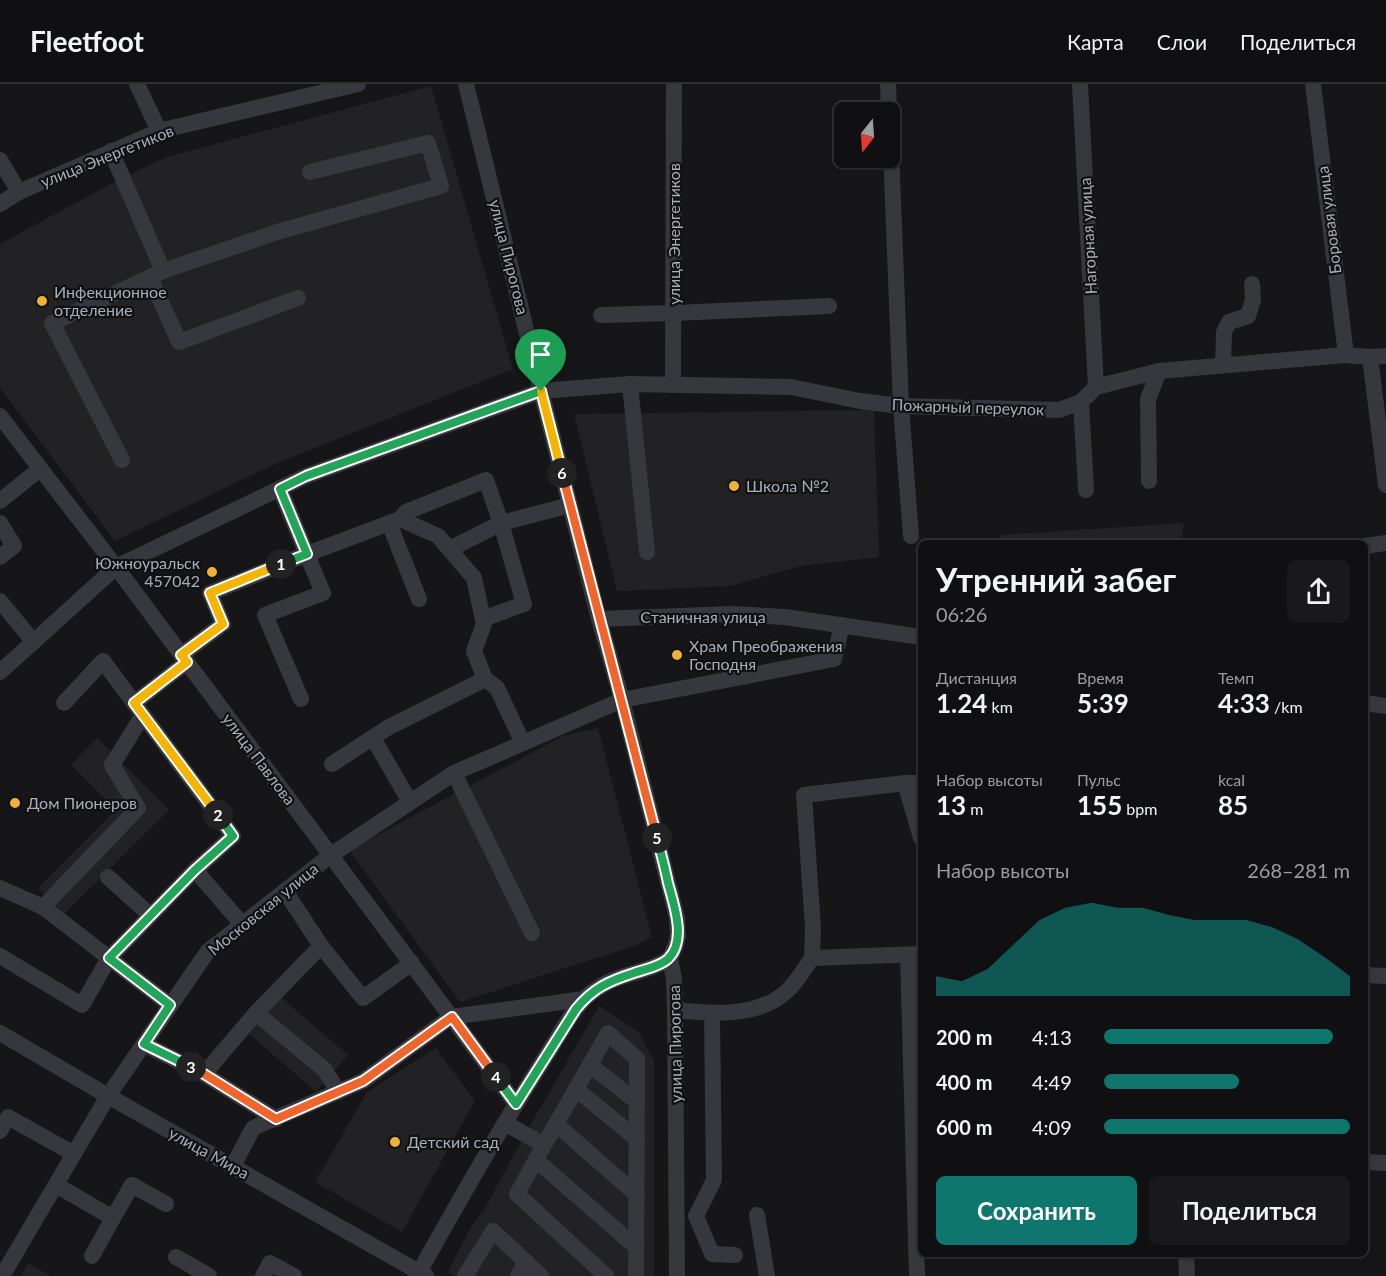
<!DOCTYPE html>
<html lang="ru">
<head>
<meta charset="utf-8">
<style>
  :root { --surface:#101012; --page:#19191b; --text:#f1f3f6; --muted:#9c9d9f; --line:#303032; --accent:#0f766e }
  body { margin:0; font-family:Lato,sans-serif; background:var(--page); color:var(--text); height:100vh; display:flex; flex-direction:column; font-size:22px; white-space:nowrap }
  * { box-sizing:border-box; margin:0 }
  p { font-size:20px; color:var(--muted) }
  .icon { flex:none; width:33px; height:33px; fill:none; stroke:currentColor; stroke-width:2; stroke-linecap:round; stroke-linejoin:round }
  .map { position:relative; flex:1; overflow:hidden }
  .sheet { position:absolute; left:918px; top:456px; width:450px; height:717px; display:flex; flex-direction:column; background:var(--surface); border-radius:9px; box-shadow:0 2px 4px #0004,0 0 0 2px var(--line) }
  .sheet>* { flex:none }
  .needle { width:39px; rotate:197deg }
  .buttons { position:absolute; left:834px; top:18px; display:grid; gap:12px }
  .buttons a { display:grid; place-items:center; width:66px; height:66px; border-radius:9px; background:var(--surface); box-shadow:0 2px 4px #0004,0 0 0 2px var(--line); font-size:30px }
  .pin { position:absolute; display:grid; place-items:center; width:51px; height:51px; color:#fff; margin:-62px -26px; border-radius:50% 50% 50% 0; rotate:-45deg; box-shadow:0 0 6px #0007 }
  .pin .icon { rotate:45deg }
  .km { position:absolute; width:30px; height:30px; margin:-15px; border-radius:50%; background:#222; color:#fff; font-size:16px; line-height:30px; text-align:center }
  .round { display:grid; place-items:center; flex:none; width:63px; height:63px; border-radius:9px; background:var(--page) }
  .overview { display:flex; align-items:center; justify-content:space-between; height:102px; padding:0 18px }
  h1 { font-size:33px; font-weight:700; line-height:45px }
  .stats { display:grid; grid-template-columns:repeat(3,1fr); gap:9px; height:102px; padding:6px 18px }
  .stats div { display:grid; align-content:center }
  .stats b { font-size:26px; font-weight:700 }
  .stats small { font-size:16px; font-weight:400 }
  .stats p { font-size:16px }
  .chart { height:168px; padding:12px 18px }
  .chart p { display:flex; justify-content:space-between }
  .chart svg { width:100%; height:108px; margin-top:6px; fill:var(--accent); opacity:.7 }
  .cta { display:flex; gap:12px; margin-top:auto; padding:12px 18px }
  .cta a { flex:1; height:69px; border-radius:9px; background:var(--accent); color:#fff; font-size:24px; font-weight:700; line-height:69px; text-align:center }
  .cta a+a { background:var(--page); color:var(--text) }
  ul { padding:0 18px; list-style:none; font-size:20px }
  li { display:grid; grid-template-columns:96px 72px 1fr; align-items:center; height:45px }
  li i { height:15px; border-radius:8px; background:var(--accent) }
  header { display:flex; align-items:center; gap:36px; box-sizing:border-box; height:84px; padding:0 30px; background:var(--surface); border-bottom:2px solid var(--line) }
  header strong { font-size:28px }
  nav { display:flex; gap:33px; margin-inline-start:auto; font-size:21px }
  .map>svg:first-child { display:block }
  .built { fill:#222225 }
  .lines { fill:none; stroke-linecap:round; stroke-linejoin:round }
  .minor { stroke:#37383d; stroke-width:16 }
  .split-1-casing { stroke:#fff; stroke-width:12 }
  .split-2-casing { stroke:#fff; stroke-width:12 }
  .split-3-casing { stroke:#fff; stroke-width:12 }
  .split-4-casing { stroke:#fff; stroke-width:12 }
  .split-5-casing { stroke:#fff; stroke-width:12 }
  .split-6-casing { stroke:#fff; stroke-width:12 }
  .split-7-casing { stroke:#fff; stroke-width:12 }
  .split-1 { stroke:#22a559; stroke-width:8 }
  .split-2 { stroke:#f5b400; stroke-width:8 }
  .split-3 { stroke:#22a559; stroke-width:8 }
  .split-4 { stroke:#f0652b; stroke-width:8 }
  .split-5 { stroke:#22a559; stroke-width:8 }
  .split-6 { stroke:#f0652b; stroke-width:8 }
  .split-7 { stroke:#f5b400; stroke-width:8 }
  .poi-dot { fill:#f2b134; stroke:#111113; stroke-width:2 }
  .labels { text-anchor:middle; stroke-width:4.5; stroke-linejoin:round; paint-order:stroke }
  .street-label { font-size:16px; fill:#a8adb8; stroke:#111113 }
  .poi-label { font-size:16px; fill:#a8adb8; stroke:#111113; text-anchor:start }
</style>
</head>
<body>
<header>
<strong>Fleetfoot</strong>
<nav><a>Карта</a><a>Слои</a><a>Поделиться</a></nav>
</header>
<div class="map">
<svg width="1386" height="1192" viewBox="0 0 1386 1192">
  <rect width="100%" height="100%" fill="#161618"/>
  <g class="built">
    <polygon points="431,2 513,285 277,379 115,457 0,304 0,160 116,97 167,73"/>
    <polygon points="874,326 879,473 801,482 730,502 617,507 574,330"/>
    <polygon points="1184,439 1181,459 1001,459 1000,451"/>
    <polygon points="598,644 652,853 637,861 460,918 349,766 563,652"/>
    <polygon points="97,654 169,726 64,830 38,804 116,726 71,681"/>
    <polygon points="278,911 348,971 316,1008 246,947"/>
    <polygon points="599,922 638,947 654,977 654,1192 455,1192 448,1188 472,1141 484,1126 528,1045"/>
    <polygon points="436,964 475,1017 402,1148 315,1098 367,1008"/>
    <polygon points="28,1179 51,1192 21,1192"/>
  </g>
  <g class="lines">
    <g class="minor">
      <polyline points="137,0 159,47"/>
      <polyline points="466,0 541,307 599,535 622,616 677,834 678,852 675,863 670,874 674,895 675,926 677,1192"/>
      <polyline points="888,0 889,28"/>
      <polyline points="1080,0 1096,303"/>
      <polyline points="1313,0 1346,271"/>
      <polyline points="890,40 901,322 911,452"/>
      <polyline points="111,67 163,187"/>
      <polyline points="0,76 19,108"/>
      <polyline points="0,120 19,108 159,47 358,0"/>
      <polyline points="150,193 179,258 298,214"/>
      <polyline points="601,231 674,229 829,222"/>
      <polyline points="1370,273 1386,401"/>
      <polyline points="1223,281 1224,248 1229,238 1248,232 1253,216 1252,200"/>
      <polyline points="630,300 647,468"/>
      <polyline points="673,301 674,0"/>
      <polyline points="1081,318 1086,406"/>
      <polyline points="0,332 116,483 516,1020"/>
      <polyline points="122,376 52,239 163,187 277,148 441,102 428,59 310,88"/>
      <polyline points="1149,397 1148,315 1159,287"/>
      <polyline points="280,405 323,509 265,531 301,615"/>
      <polyline points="0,417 40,385"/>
      <polyline points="400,435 406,428 486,396 501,439 524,520 483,535"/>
      <polyline points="0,439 14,462 0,473"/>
      <polyline points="389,439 419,515"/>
      <polyline points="1365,462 1386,459"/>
      <polyline points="450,465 501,439 570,421"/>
      <polyline points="0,517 33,557"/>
      <polyline points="599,535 732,530 785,533 921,553"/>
      <polyline points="181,571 223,540 210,509 307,470 400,435 438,452 474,494 484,540 474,567 485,595 389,643 332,680"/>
      <polyline points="0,588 116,483 306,392 541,307 630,300 791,303 860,317 901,322 1059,326 1081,318 1096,303 1159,287 1346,271 1370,273 1386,272"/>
      <polyline points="485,595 497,604 523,659"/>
      <polyline points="64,619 103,577 233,752 195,786 242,840"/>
      <polyline points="134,619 187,578"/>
      <polyline points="1365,619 1386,622"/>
      <polyline points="373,654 410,718"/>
      <polyline points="454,689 532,849"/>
      <polyline points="905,699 921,754"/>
      <polyline points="108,793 150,831"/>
      <polyline points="0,804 43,823 170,921"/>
      <polyline points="285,807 321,862 256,929 325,986 338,1008"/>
      <polyline points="43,823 138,724 112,681 143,631"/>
      <polyline points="321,862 363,914 412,879"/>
      <polyline points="908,871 917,1192"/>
      <polyline points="0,872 82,921 109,874 195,786"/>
      <polyline points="812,874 813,844 804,711 905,699 921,699"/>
      <polyline points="1365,891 1386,892"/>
      <path d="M675,926C711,930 758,934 787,907C797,898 804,885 812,874L921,870"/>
      <polyline points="712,930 714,1096 696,1132 712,1170 735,1171"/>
      <polyline points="0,949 108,1012 426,1192"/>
      <polyline points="144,960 204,990 276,1035"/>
      <polyline points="590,981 637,1018"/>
      <polyline points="204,990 256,929"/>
      <polyline points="576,1005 637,1055"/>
      <polyline points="505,1039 544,1061 517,1110 606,1192"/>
      <polyline points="556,1040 637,1111"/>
      <polyline points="0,1047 8,1033 74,1070"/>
      <polyline points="544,1061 608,949 637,975 636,1192"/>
      <polyline points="536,1076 636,1163"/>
      <polyline points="1365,1078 1386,1079"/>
      <polyline points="233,1082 253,1044 363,997 451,933 584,915"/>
      <polyline points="56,1101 113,1134 92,1172"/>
      <polyline points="757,1131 767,1192"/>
      <polyline points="113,1134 132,1101 166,1120"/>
      <polyline points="1186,1170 1187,1192"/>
      <polyline points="176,1173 209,1192"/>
      <polyline points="2,1192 108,1012 208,867 331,771 454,689 622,616 834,575 842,541"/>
      <polyline points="263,1192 270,1179 294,1192"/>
      <path d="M417,1192C458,1118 501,1043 546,972C560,951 574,920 595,906C617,889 647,890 670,874"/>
      <polyline points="465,1192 493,1147 541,1192"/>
      <polyline points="518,1192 526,1177"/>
    </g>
  </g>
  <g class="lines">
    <g class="split-1-casing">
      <polyline id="split-1" points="281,480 307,470 280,405 306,392 541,307"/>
    </g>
    <g class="split-2-casing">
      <polyline id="split-2" points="218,731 134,619 187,578 181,571 223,540 210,509 281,480"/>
    </g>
    <g class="split-3-casing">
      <polyline id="split-3" points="191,983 144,960 170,921 109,874 195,786 233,752 218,731"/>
    </g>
    <g class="split-4-casing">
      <polyline id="split-4" points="191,983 204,990 276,1035 363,997 452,933 496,993"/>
    </g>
    <g class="split-5-casing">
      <path id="split-5" d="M496,993L516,1020L576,925C593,904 609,897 634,889C645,885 659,883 668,875C687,857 674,821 668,799C665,784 661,769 657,754"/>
    </g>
    <g class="split-6-casing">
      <polyline id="split-6" points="562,389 657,754"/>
    </g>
    <g class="split-7-casing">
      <polyline id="split-7" points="541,307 562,389"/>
    </g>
    <use href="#split-1" class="split-1"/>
    <use href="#split-2" class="split-2"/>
    <use href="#split-3" class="split-3"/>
    <use href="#split-4" class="split-4"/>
    <use href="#split-5" class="split-5"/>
    <use href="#split-6" class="split-6"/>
    <use href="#split-7" class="split-7"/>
  </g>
  <g class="poi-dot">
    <circle cx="42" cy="217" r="6"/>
    <circle cx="734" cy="402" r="6"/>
    <circle cx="212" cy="488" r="6"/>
    <circle cx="677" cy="571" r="6"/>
    <circle cx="15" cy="719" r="6"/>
    <circle cx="395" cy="1058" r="6"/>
  </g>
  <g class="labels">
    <g class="street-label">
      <text transform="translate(107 72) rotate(-22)" y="6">улица Энергетиков</text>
      <text transform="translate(1329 136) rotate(-97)" y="6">Боровая улица</text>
      <text transform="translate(674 150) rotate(-90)" y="6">улица Энергетиков</text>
      <text transform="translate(1088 152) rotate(-93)" y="6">Нагорная улица</text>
      <text transform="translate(509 173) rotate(76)" y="6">улица Пирогова</text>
      <text transform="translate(968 323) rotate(2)" y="6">Пожарный переулок</text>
      <text x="703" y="539">Станичная улица</text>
      <text transform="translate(259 675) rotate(53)" y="6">улица Павлова</text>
      <text transform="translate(263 825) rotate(-39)" y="6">Московская улица</text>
      <text transform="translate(675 960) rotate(-91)" y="6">улица Пирогова</text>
      <text transform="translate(209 1069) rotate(29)" y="6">улица Мира</text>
    </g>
    <g class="poi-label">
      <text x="54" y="214">Инфекционное<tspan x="54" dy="18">отделение</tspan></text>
      <text x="746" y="408">Школа №2</text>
      <text x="200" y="485" text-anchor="end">Южноуральск<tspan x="200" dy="18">457042</tspan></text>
      <text x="689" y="568">Храм Преображения<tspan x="689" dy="18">Господня</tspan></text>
      <text x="27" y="725">Дом Пионеров</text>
      <text x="407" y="1064">Детский сад</text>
    </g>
  </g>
</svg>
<div class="buttons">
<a><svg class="needle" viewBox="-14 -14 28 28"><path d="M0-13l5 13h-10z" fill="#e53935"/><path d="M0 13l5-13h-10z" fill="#9c9d9f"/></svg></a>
</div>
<div class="pin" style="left:541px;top:307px;background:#1e9e55"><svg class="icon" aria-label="arrive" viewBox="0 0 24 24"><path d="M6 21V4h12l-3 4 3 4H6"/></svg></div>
<b class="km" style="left:281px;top:480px">1</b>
<b class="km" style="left:218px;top:731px">2</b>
<b class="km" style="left:191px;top:983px">3</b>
<b class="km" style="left:496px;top:993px">4</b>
<b class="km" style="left:657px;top:754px">5</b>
<b class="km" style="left:562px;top:389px">6</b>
<section class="sheet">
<div class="overview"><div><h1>Утренний забег</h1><p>06:26</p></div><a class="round"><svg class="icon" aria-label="share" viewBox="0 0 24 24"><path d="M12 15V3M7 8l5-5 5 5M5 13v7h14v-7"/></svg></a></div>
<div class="stats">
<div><p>Дистанция</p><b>1.24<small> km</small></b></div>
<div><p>Время</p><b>5:39</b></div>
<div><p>Темп</p><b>4:33<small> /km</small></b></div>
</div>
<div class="stats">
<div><p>Набор высоты</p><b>13<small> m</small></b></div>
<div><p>Пульс</p><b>155<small> bpm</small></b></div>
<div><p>kcal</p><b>85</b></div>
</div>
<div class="chart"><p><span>Набор высоты</span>268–281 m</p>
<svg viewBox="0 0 160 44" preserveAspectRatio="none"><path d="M0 44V36L10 38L20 33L30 23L40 13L50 8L60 6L70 8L80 8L90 11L100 13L110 13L120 13L130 16L140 21L150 28L160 36V44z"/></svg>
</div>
<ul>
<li><b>200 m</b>4:13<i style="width:93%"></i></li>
<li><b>400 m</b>4:49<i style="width:55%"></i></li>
<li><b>600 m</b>4:09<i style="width:100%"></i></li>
</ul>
<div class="cta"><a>Сохранить</a><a>Поделиться</a></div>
</section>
</div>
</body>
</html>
